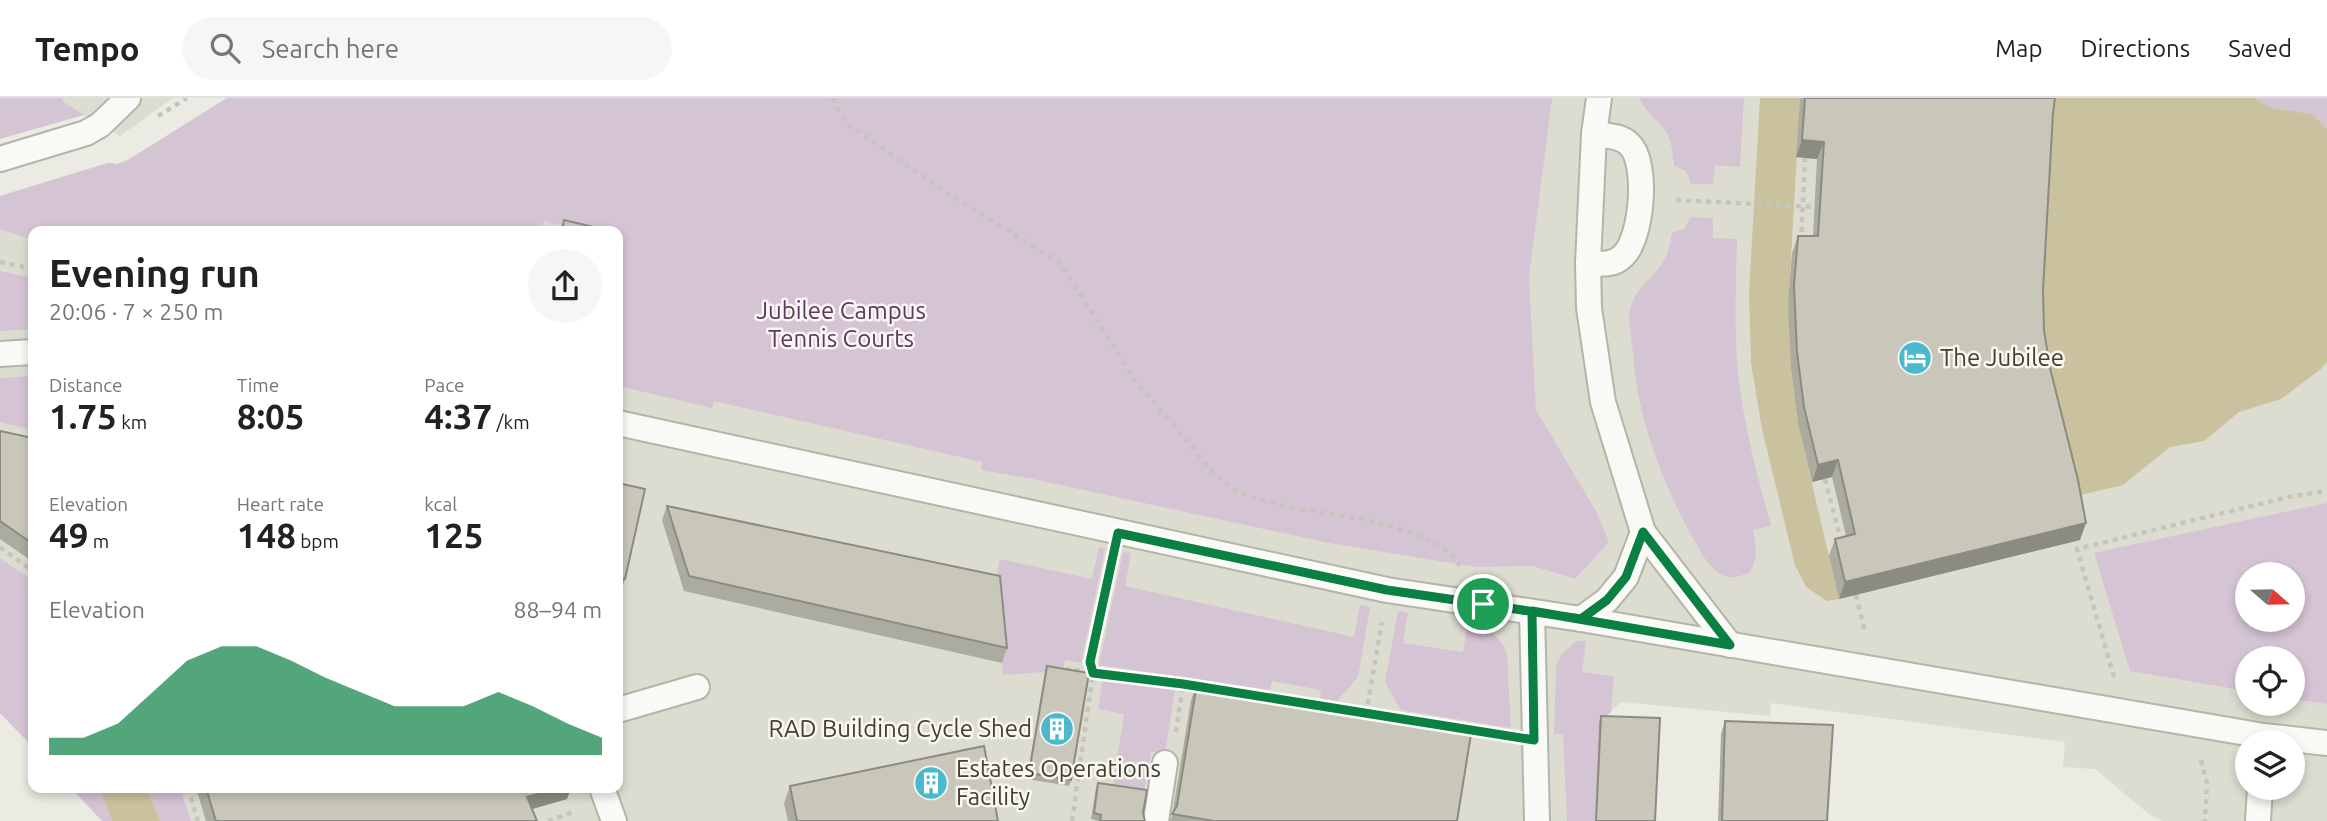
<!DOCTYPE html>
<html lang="en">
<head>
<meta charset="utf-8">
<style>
  :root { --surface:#fff; --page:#f6f6f6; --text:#222; --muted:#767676; --line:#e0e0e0; --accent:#0b8043 }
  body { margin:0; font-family:Ubuntu,sans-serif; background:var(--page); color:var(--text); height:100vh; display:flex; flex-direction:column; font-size:26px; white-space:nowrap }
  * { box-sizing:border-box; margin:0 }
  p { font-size:23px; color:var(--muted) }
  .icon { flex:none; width:38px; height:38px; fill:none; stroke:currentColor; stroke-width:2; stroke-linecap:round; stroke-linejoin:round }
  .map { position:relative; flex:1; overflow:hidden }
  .details { position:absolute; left:28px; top:128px; width:595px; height:567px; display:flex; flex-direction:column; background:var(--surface); border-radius:14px; box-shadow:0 4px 10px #0003 }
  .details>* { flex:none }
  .needle { width:46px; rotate:110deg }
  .fabs { position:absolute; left:2235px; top:464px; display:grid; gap:14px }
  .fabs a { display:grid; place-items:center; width:70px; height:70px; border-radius:50%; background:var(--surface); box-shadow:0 4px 10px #0003; font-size:35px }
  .pin { position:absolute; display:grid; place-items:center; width:60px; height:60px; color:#fff; margin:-30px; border:4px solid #fff; border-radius:50%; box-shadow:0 2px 7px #0007 }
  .round { display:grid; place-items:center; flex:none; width:74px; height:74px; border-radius:37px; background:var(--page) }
  .head { display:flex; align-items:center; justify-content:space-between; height:119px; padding:0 21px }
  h1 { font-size:38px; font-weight:600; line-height:52px }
  .stats { display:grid; grid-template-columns:repeat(3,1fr); gap:10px; height:119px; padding:7px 21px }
  .stats div { display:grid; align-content:center }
  .stats b { font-size:35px; font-weight:600 }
  .stats small { font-size:19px; font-weight:400 }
  .stats p { font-size:19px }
  .chart { height:196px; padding:14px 21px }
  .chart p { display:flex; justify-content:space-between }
  .chart svg { width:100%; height:126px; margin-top:7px; fill:var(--accent); opacity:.7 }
  header { display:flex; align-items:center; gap:42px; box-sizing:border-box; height:98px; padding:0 35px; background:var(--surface); border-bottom:2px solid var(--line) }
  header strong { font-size:33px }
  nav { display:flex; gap:38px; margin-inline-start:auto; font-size:24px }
  .search { width:490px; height:63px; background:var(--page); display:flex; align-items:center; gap:18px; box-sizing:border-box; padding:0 24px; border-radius:38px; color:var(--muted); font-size:26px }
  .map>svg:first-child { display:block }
  .built { fill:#dddcd1; fill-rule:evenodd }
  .green { fill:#d5c4d4; fill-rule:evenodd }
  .water { fill:#cac29e }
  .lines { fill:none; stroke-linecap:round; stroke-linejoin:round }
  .lane-casing { stroke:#b5b4a8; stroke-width:28 }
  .path { stroke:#c6c5bd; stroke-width:4.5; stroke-dasharray:5 5; stroke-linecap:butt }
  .lane { stroke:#f9f9f6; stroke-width:24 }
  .wall { fill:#acaba0 }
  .shaded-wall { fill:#8c8b82 }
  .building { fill:#c8c7ba; stroke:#8c8b82; stroke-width:2 }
  .route-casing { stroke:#fff; stroke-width:14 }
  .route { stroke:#0b8043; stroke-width:9 }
  .labels { text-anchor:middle; stroke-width:5; stroke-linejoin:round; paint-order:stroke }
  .park-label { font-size:24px; fill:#5f385a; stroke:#f8f7f3 }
  .poi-label { font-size:24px; fill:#43412b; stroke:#f8f7f3; text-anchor:start }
</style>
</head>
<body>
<header>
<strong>Tempo</strong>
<div class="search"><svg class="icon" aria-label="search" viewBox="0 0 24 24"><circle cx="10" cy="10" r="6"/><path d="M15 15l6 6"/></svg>Search here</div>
<nav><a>Map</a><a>Directions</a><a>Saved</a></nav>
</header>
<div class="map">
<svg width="2327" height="723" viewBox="0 0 2327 723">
  <rect width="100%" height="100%" fill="#ebeae3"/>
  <g class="built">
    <polygon points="0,0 173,0 120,38 84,17 60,15"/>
    <path d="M227,0H2327V723H2163L2150,717L2095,671L2063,669L2065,644L1771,605L1770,618L1621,604L1599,624L1595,723H160L147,690H618V133H33V649L0,615V98L108,65L117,66L128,62ZM2247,476H2292V522H2247ZM2247,560H2292V606H2247ZM2247,644H2292V690H2247Z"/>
  </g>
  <g class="green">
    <polygon points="0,0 63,0 62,3 84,17 0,41"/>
    <polygon points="227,0 1552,0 1529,179 1536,312 1596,413 1609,444 1575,481 1533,468 1476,469 1329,445 1033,381 981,372 982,364 714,303 712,310 618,288 618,133 584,133 544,123 541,133 33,133 33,142 0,131 0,98 108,65 117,66 128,62"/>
    <path d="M1639,0H1744L1740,69L1715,67L1713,86H1691L1686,73L1674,68C1673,58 1672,45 1667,35C1659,22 1645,14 1639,0Z"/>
    <polygon points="2254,0 2327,0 2327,31 2312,16 2271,10"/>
    <path d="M1691,119L1713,120V140L1737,141C1736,190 1733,242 1740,291C1746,337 1759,383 1771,428L1753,432C1756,449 1759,460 1749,475C1743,477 1735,480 1728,479C1711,476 1701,454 1693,440C1668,395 1648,346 1638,295C1634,270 1632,245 1629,220C1632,191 1646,188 1661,167C1668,158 1670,146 1672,135L1684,131Z"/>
    <polygon points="0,173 33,180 33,231 0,233"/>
    <polygon points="33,278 33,332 0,324 0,280"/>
    <path d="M2327,405V606L2293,601L2292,560H2247V593L2130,573L2094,455ZM2247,476H2292V522H2247Z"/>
    <polygon points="1099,449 1105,451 1081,565 1065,562 1062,577 1045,574 1003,577 994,493 1000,461 1092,481"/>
    <polygon points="1123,454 1131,455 1125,488 1354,539 1360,507 1370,509 1358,579 1337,603 1320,600 1321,592 1272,583 1270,592 1099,567"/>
    <polygon points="0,460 33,483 33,649 0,615"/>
    <path d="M1398,513L1408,515L1403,545L1463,554L1468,523C1486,528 1502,538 1507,557L1511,630L1401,612L1385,584Z"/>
    <polygon points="1576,543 1586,543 1582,574 1614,578 1611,614 1599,624 1595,723 1567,723 1563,636 1554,636 1556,569 1561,557"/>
    <polygon points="1103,581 1175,592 1165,655 1151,654 1140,720 1112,693 1124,616 1098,611"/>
    <polygon points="71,690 99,690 112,723 102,723"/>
    <polygon points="147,690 180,690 191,723 160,723"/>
  </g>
  <g class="water">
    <polygon points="1760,0 1800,0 1789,197 1791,271 1798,326 1839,501 1827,503 1806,489 1795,467 1762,331 1751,265 1749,195"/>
    <polygon points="2051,0 2254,0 2271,10 2312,16 2327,31 2327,264 2321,271 2281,301 2239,314 2204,343 2170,349 2123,387 2072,399 2038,249"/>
    <polygon points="99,690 147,690 160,723 112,723"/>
  </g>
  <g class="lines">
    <g class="lane-casing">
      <g id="lane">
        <polyline points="1599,0 1594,36 1588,165 1589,210 1603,304 1643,434 1730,547"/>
        <polyline points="0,61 86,35 100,27 128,0"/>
        <path d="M1588,165C1600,166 1613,168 1623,158C1642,141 1649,64 1629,46C1620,37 1606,38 1594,36"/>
        <polyline points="0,256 33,254"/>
        <polyline points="618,325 1387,492 1581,521 2264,638 2327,645"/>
        <polyline points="1532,514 1537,723"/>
        <polyline points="1581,521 1607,502 1626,479 1643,434"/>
        <polyline points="618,612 697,589"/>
        <polyline points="602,690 614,723"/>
        <polyline points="1156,723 1165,665"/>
        <polyline points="2258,723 2260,690"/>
      </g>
    </g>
    <g class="path">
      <polyline points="833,0 834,5 849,27 944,93 1059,164 1137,285 1214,375 1232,391 1256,401 1294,410 1362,421 1411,434 1438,447 1452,457 1460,468"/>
      <polyline points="158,18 187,0"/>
      <polyline points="1676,102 1814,109"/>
      <polyline points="2042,116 2062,116"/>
      <polyline points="1801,144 1805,60"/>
      <polyline points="0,164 33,171"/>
      <polyline points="1825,381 1841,443"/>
      <polyline points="0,449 33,473"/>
      <polyline points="1856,497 1865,534"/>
      <polyline points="1067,574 1068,571 1201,589"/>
      <polyline points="2114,579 2077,451 2288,399 2327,393"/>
      <polyline points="1366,616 1382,524"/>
      <polyline points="1469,632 1502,637"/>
      <polyline points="1176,634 1183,586"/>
      <polyline points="2201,662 2207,685 2205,723"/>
      <polyline points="188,690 198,723"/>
      <polyline points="548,723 573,714"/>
      <polyline points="1072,723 1093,575 1090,564 1111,466"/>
    </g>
    <use href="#lane" class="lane"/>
  </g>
  <g class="wall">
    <polygon points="1800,0 2055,0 2053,15 2043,192 2044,232 2080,442 1839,501 1829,458 1835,441 1846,438 1832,379 1812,384 1798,326 1791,271 1788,205 1792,155 1798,138 1813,138 1817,61 1796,59"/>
    <polygon points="0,333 33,340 33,464 0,441"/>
    <polygon points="618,385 625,481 623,487 618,486"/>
    <polygon points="667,408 1007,550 1002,565 684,493 662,422"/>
    <polygon points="1047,568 1071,682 1069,688 1027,681 1045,574"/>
    <polygon points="1197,585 1457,723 1170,723 1172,718 1191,602"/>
    <polygon points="1601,618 1655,723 1595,723 1599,624"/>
    <polygon points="1725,623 1827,723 1718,723 1721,636"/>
    <polygon points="1098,685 1143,715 1145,723 1098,723 1091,721 1096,690"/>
    <polygon points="790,688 998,723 788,723 784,705"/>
    <polygon points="196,690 571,690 567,701 532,711 537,723 206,723"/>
  </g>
  <g class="shaded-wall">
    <polygon points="1802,42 1824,44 1817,61 1796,59"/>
    <polygon points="1838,362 1832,379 1812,384 1818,367"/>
    <polygon points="2086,425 2080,442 1839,501 1845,484"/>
    <polygon points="561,690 571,690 567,701 522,714 527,699"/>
  </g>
  <g class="building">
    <polygon points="1805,0 2055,0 2053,15 2043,192 2044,232 2050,270 2078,382 2086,425 1845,484 1835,441 1855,436 1838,362 1818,367 1804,309 1797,254 1794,188 1798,138 1818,138 1824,44 1802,42"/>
    <polygon points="564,122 610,133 562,133"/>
    <polygon points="0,333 33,340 33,446 0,423"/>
    <polygon points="618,385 645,391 625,481 618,480"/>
    <polygon points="667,408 1000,478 1007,550 689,478"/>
    <polygon points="1047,568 1089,575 1071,682 1029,675"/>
    <polygon points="1197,585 1472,630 1457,723 1214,723 1172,716 1177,708"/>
    <polygon points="1601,618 1660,620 1655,723 1596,723"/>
    <polygon points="1725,623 1833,627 1827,723 1722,723"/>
    <polygon points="984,648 998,723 797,723 790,688"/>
    <polygon points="1098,685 1147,692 1143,715 1145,723 1100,723 1101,717 1094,715"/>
    <polygon points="206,690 561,690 527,699 537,723 216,723"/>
  </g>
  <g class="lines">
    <g class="route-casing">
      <polyline id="route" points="1483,506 1387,492 1118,435 1090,564 1093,575 1183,586 1534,642 1532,513 1730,547 1643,434 1626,479 1607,502 1581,521 1483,506"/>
    </g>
    <use href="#route" class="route"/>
  </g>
  <defs>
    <g id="hotel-disc" transform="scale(1.75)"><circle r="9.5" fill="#4ab9ce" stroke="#f8f7f3"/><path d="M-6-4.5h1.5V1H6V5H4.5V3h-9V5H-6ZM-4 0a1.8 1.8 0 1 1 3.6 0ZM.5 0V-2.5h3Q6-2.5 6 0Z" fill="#fff"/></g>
    <g id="building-disc" transform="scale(1.75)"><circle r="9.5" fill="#4ab9ce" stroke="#f8f7f3"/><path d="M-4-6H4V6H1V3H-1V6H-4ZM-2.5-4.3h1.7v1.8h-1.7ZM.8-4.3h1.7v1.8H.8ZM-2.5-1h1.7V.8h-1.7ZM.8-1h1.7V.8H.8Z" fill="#fff"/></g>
  </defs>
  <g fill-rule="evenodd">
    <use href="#hotel-disc" x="1915" y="260"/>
    <use href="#building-disc" x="1057" y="631"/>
    <use href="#building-disc" x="931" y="685"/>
  </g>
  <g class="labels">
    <g class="park-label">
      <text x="841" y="221">Jubilee Campus<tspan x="841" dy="28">Tennis Courts</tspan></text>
    </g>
    <g class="poi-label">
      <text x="1940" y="268">The Jubilee</text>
      <text x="1032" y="639" text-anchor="end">RAD Building Cycle Shed</text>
      <text x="956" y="679">Estates Operations<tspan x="956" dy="28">Facility</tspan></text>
    </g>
  </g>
</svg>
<div class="fabs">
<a><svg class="needle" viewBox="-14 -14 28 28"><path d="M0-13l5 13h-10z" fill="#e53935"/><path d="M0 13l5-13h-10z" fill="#767676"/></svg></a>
<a><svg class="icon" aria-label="locate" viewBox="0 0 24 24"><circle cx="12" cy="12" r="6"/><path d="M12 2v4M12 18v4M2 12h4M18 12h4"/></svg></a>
<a><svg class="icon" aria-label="layers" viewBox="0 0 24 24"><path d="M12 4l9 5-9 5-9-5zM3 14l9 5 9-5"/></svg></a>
</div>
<div class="pin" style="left:1483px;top:506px;background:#1e9e55"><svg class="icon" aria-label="arrive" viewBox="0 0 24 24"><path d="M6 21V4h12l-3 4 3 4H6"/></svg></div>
<section class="details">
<div class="head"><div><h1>Evening run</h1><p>20:06 · 7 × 250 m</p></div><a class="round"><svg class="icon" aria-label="share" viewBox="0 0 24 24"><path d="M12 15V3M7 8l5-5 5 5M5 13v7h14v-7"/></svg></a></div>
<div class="stats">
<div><p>Distance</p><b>1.75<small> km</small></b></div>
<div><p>Time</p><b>8:05</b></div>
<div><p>Pace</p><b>4:37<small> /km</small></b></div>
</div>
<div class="stats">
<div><p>Elevation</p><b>49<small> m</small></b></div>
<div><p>Heart rate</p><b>148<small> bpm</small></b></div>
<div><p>kcal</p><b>125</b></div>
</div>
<div class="chart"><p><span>Elevation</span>88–94 m</p>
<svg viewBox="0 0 160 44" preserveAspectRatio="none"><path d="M0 44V38L10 38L20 33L30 22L40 11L50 6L60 6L70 11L80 17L90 22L100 27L110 27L120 27L130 22L140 27L150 33L160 38V44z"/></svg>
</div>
</section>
</div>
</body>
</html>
